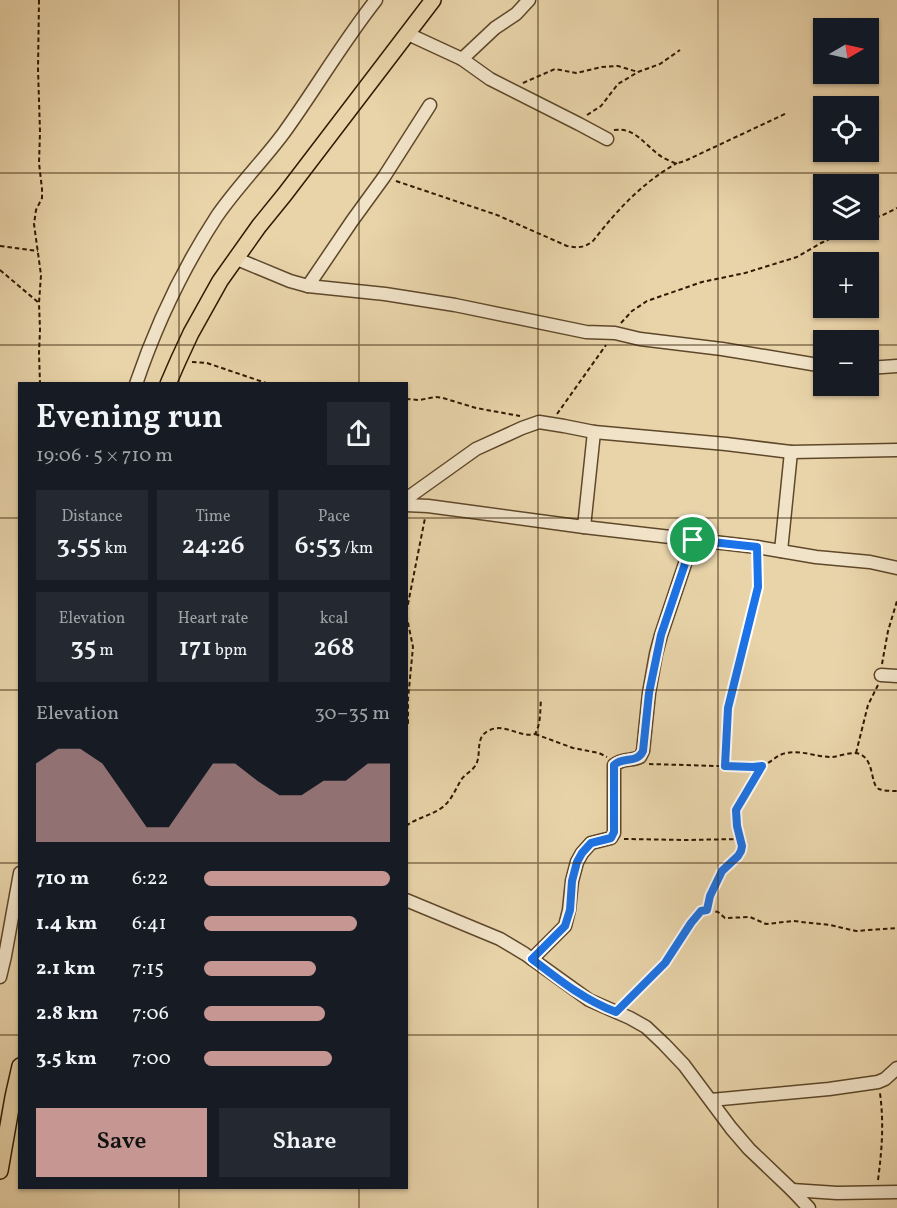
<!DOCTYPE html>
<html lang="en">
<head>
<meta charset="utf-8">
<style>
  :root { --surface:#171b24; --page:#242831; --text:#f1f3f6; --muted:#9ea1a6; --accent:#c59692 }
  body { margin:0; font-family:Vollkorn,serif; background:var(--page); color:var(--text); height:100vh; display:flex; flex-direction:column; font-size:22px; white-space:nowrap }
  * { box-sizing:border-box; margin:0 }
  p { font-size:20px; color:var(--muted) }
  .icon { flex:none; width:33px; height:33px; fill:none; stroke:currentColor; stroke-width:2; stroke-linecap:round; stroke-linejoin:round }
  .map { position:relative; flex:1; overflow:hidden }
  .details { position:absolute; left:18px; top:382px; width:390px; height:807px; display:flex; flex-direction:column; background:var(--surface); border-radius:0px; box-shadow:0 2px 4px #0004 }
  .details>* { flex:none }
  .needle { width:39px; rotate:81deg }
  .buttons { position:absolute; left:813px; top:18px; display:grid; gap:12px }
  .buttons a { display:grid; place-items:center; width:66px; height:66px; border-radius:0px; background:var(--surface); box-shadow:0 2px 4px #0004; font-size:30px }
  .pin { position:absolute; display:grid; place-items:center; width:51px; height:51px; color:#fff; margin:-26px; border:3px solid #fff; border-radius:50%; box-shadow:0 2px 6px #0007 }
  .round { display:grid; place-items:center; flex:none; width:63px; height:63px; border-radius:0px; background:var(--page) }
  .summary { display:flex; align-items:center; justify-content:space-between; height:102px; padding:0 18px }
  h1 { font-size:33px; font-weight:600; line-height:45px }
  .metrics { display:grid; grid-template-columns:repeat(3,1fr); gap:9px; height:102px; padding:6px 18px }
  .metrics div { display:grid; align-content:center; border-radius:0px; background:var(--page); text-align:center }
  .metrics b { font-size:26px; font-weight:600 }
  .metrics small { font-size:16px; font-weight:400 }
  .metrics p { font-size:16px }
  .chart { height:168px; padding:12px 18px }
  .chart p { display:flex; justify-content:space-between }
  .chart svg { width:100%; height:108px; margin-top:6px; fill:var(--accent); opacity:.7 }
  .action { display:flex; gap:12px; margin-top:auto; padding:12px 18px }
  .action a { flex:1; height:69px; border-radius:0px; background:var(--accent); color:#111; font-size:24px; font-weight:600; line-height:69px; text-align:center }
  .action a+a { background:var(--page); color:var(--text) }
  ul { padding:0 18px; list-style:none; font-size:20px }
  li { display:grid; grid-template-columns:96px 72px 1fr; align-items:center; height:45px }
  li i { height:15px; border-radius:8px; background:var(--accent) }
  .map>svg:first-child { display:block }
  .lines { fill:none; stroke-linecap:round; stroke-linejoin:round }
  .minor-casing { stroke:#5e482a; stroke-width:15 }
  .major-casing { stroke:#301900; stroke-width:18 }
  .path { stroke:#301900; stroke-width:2; stroke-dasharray:4.5 3; stroke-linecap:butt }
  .minor { stroke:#f1e3c8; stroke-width:12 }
  .major { stroke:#e9d4aa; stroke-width:15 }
  .route-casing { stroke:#fff; stroke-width:12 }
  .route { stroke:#1a73e8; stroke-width:8 }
  .grid { fill:none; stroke:#301900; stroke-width:1.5; stroke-opacity:0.55 }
</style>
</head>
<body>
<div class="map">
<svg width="897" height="1208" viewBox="0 0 897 1208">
  <rect width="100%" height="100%" fill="#e9d4aa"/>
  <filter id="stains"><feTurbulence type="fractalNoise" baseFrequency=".00333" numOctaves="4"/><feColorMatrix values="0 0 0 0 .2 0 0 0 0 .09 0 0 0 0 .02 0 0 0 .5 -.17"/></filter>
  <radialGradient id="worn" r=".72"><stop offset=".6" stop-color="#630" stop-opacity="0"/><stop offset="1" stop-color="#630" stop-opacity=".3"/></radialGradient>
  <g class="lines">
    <g class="minor-casing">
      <g id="minor">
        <polyline points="408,34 462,59 490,79 579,124 607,139"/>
        <polyline points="462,59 495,28 516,14 529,0"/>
        <polyline points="237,259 290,281 308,286 385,294 455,305 586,332 615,333 640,339 722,349 824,366"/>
        <polyline points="308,286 352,221 384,177 430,105"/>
        <polyline points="868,368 897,366"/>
        <path d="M136,384C156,325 183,268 217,216C237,187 262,162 283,134C315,90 342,43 376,0"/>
        <polyline points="406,499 476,449 522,428 539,422 564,426 594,432 726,444 791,452 897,450"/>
        <polyline points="406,505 428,506 584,527 757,547 816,557 870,562 897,568"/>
        <polyline points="584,527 594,432"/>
        <polyline points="781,551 791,452"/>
        <polyline points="881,675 897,676"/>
        <polyline points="406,900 500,939 525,954 589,1000 630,1018 646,1027 664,1044 684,1065 731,1128 749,1149 792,1190 809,1208"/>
        <path d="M532,959L565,926L569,910L572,881L577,862L582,853L591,843L611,838L614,833V765C622,758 632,761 640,757L643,751L649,693L656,654L661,635L693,540"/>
        <polyline points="0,977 5,956 20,873"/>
        <polyline points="711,1100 829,1089 878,1082 885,1079 897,1068"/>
        <polyline points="792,1190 837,1193 897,1192"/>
      </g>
    </g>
    <g class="major-casing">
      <g id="major">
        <polyline points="168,384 178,361 191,333 220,281 259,226 285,194 433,0"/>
        <polyline points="0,1171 13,1097 20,1066"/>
      </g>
    </g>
    <g class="path">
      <polyline points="39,0 38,69 40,132 39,163 42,189 42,198 36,210 34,224 41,275 39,303 40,330 39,353 40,384"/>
      <polyline points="523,83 555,69 576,73 602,67 618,66 638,72"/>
      <polyline points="587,115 601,106 618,84 638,72 660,64 680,50"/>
      <path d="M614,130C636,127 645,146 662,157C666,159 671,162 675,163C680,163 685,161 689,159L787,113"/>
      <path d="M396,181L497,215L567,246C578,248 584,248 593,241C618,209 642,183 677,163"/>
      <polyline points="868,218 881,216 897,208"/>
      <polyline points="0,246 38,251"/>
      <polyline points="0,270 39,303"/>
      <polyline points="621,323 632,311 647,301 702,282 745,273 797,257 821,243 848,230"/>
      <polyline points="192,362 207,363 269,384"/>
      <polyline points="406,399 419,400 436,397 443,398 476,408 520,416"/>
      <polyline points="557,414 606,345"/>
      <polyline points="882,664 888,631 897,601"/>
      <polyline points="406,731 408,723 408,699 413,647 407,618 407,609 425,518"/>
      <polyline points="535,734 573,748 599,753 607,757"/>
      <polyline points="856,753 868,705 878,685"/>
      <path d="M649,764L752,767C756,767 759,767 762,766C771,763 776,755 786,753C802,750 816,757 832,757C841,756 852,751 860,754C875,761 870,785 879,789C884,791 891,791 897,791"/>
      <polyline points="725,766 728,708 758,587 758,560"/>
      <path d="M406,826C417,818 429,816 440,809C451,802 455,790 461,780C465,774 471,772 475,766C483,755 473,737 490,730C505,723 520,738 535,734C541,724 540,711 541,699"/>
      <polyline points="624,839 685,840 741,839"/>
      <polyline points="708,910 718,912 725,918 750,917 766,924 793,921 830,925 856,931 897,928"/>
      <path d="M624,1004C639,988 658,975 670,957C680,944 691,914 707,910L710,896L722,871L738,856L741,851L742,846L737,826L736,810L762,766"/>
      <path d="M878,1180C882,1149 884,1124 880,1093"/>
    </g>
    <use href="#minor" class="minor"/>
    <use href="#major" class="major"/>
  </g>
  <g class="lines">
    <g class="route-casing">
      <path id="route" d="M693,540L757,547L758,587L728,708L725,766L753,767L762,766L736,810L737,826L742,846L741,851L738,856L722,871L710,896L707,910L701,911L691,923L665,963L616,1012C584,1000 558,979 532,959L565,926L570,910L572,881L577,862L582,853L591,843L611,838L614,832V765C623,756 637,764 643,751L649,693L661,635Z"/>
    </g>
    <use href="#route" class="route"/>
  </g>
  <path class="grid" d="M179,0V384M359,0V384M538,0V1208M718,0V1208M0,173H897M0,345H824M868,345H897M0,518H20M406,518H897M0,690H20M406,690H897M0,863H20M406,863H897M0,1035H20M406,1035H897M179,1188V1208M359,1188V1208"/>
  <rect width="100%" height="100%" filter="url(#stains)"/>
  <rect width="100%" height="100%" fill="url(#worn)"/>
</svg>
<div class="buttons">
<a><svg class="needle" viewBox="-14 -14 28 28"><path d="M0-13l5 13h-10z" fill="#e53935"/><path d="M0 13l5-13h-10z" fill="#9ea1a6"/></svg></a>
<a><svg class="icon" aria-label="locate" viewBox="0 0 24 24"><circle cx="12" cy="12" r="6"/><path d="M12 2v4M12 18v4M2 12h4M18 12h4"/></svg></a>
<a><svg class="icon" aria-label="layers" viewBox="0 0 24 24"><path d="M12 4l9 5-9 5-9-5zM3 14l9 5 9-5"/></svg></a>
<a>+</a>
<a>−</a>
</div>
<div class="pin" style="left:693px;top:540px;background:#1e9e55"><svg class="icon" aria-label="arrive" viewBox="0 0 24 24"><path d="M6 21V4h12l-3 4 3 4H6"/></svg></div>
<section class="details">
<div class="summary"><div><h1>Evening run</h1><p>19:06 · 5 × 710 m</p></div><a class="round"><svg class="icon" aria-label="share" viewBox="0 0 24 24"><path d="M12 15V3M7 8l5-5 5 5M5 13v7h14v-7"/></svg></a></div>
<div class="metrics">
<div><p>Distance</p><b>3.55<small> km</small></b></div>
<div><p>Time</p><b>24:26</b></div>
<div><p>Pace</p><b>6:53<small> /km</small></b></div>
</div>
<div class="metrics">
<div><p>Elevation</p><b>35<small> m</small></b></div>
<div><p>Heart rate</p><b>171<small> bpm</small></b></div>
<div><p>kcal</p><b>268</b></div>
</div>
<div class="chart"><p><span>Elevation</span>30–35 m</p>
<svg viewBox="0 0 160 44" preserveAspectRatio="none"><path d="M0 44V12L10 6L20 6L30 12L40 25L50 38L60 38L70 25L80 12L90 12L100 19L110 25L120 25L130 19L140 19L150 12L160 12V44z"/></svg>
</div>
<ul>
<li><b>710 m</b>6:22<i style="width:100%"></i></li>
<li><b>1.4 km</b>6:41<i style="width:82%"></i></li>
<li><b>2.1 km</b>7:15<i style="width:60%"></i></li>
<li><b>2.8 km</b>7:06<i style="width:65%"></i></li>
<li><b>3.5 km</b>7:00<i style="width:69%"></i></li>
</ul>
<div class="action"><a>Save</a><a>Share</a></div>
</section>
</div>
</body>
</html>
